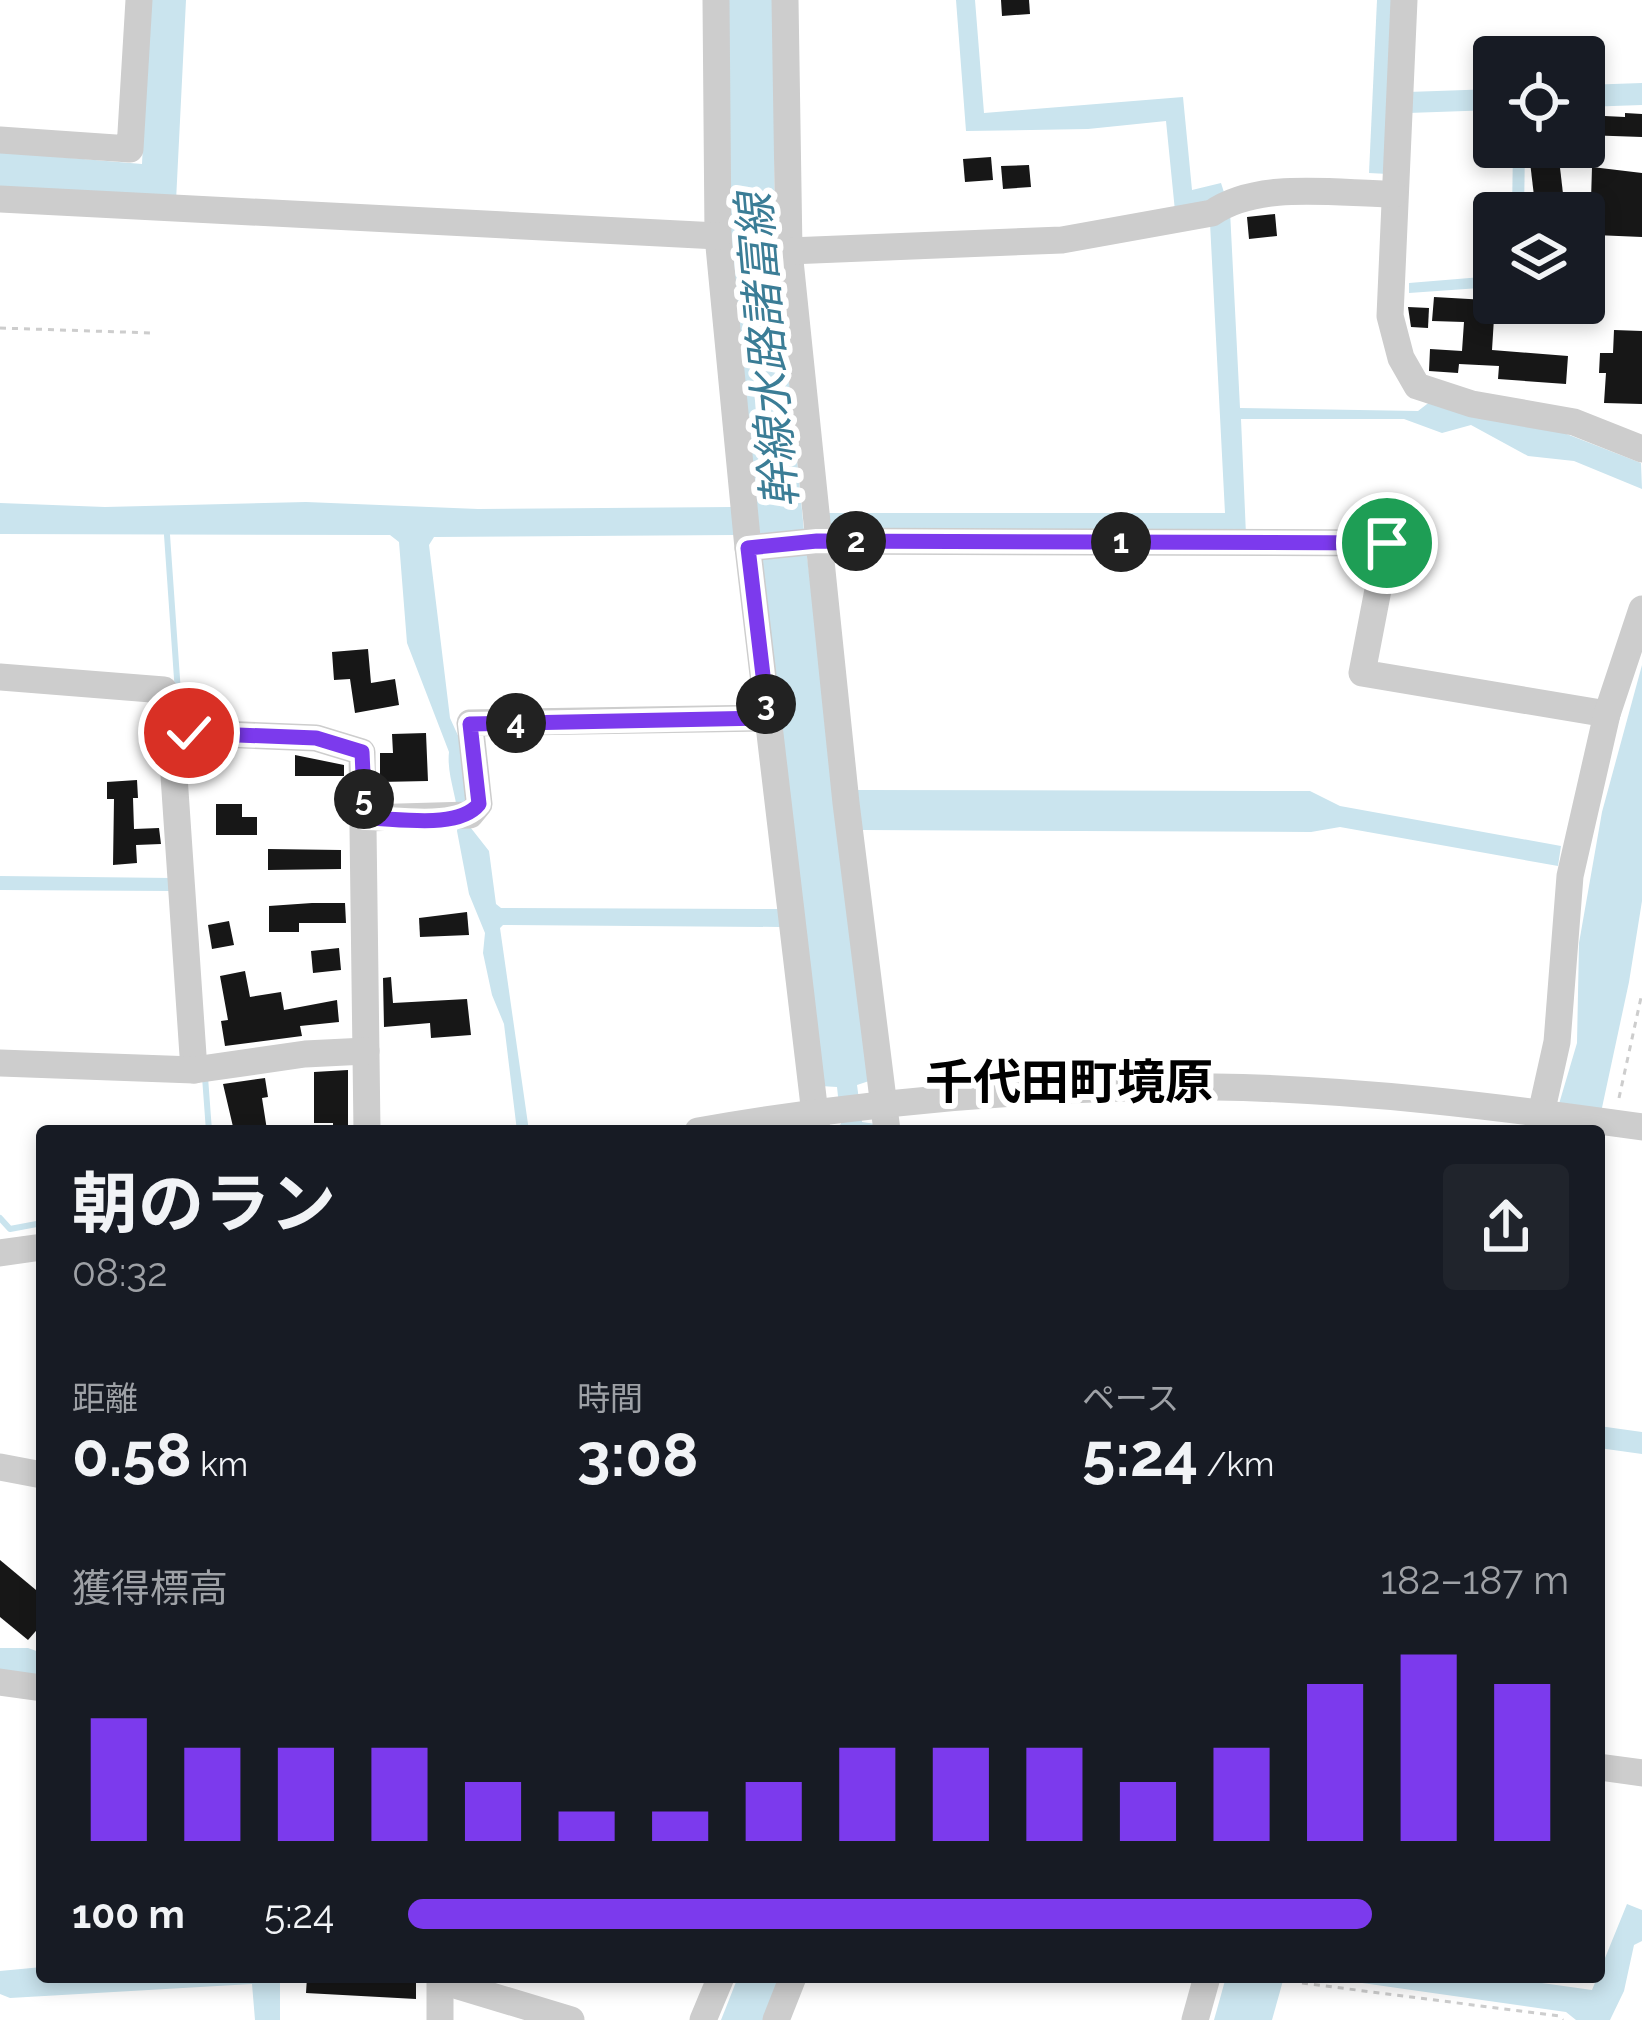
<!DOCTYPE html>
<html lang="ja">
<head>
<meta charset="utf-8">
<style>
  :root { --surface:#171b24; --page:#20242c; --text:#f1f3f6; --muted:#9ea1a6; --accent:#7c3aed }
  body { margin:0; font-family:Raleway,"Noto Sans JP",sans-serif; background:var(--page); color:var(--text); height:100vh; display:flex; flex-direction:column; font-size:45px; white-space:nowrap }
  * { box-sizing:border-box; margin:0 }
  p { font-size:39px; color:var(--muted) }
  .icon { flex:none; width:66px; height:66px; fill:none; stroke:currentColor; stroke-width:2; stroke-linecap:round; stroke-linejoin:round }
  .map { position:relative; flex:1; overflow:hidden }
  .sheet { position:absolute; left:36px; top:1125px; width:1569px; height:858px; display:flex; flex-direction:column; background:var(--surface); border-radius:12px; box-shadow:0 6px 18px #0003 }
  .sheet>* { flex:none }
  .tools { position:absolute; left:1473px; top:36px; display:grid; gap:24px }
  .tools a { display:grid; place-items:center; width:132px; height:132px; border-radius:12px; background:var(--surface); box-shadow:0 6px 18px #0003; font-size:60px }
  .pin { position:absolute; display:grid; place-items:center; width:102px; height:102px; color:#fff; margin:-51px; border:6px solid #fff; border-radius:50%; box-shadow:0 3px 12px #0007 }
  .km { position:absolute; width:60px; height:60px; margin:-30px; border-radius:50%; background:#222; color:#fff; font-size:33px; line-height:60px; text-align:center }
  .round { display:grid; place-items:center; flex:none; width:126px; height:126px; border-radius:12px; background:var(--page) }
  .headline { display:flex; align-items:center; justify-content:space-between; height:204px; padding:0 36px }
  h1 { font-size:66px; font-weight:700; line-height:90px }
  .metrics { display:grid; grid-template-columns:repeat(3,1fr); gap:18px; height:204px; padding:12px 36px }
  .metrics div { display:grid; align-content:center }
  .metrics b { font-size:60px; font-weight:700 }
  .metrics small { font-size:33px; font-weight:400 }
  .metrics p { font-size:33px }
  .chart { height:336px; padding:24px 36px }
  .chart p { display:flex; justify-content:space-between }
  .chart svg { width:100%; height:216px; margin-top:12px; stroke:var(--accent); stroke-width:6 }
  ul { padding:0 36px; list-style:none; font-size:39px }
  li { display:grid; grid-template-columns:192px 144px 1fr; align-items:center; height:90px }
  li i { height:30px; border-radius:15px; background:var(--accent) }
  .map>svg:first-child { display:block }
  .water { fill:#cae4ee }
  .lines { fill:none; stroke-linecap:round; stroke-linejoin:round }
  .stream { stroke:#cae4ee; stroke-width:6 }
  .building { fill:#171717 }
  .path { stroke:#cdcdcd; stroke-width:3; stroke-dasharray:6 6; stroke-linecap:butt }
  .minor { stroke:#cdcdcd; stroke-width:27 }
  .route-casing { stroke:#fff; stroke-width:24 }
  .route { stroke:#7c3aed; stroke-width:15 }
  .labels { text-anchor:middle; stroke-width:12; stroke-linejoin:round; paint-order:stroke }
  .water-label { font-size:45px; font-style:italic; fill:#3b7d96; stroke:#fff }
  .quarter-label { font-size:48px; font-weight:bold; fill:#000; stroke:#fff }
</style>
</head>
<body>
<div class="map">
<svg width="1642" height="2020" viewBox="0 0 1642 2020">
  <rect width="100%" height="100%" fill="#fff"/>
  <g class="water">
    <polygon points="150,0 186,0 176,201 0,187 0,152 142,164"/>
    <polygon points="725,0 773,0 775,231 804,531 872,1080 857,1085 862,1122 876,1124 877,1131 830,1131 841,1124 837,1087 820,1086 756,537 726,240"/>
    <polygon points="956,0 975,0 984,113 1183,97 1192,190 1221,183 1230,211 1240,408 1418,411 1431,401 1541,424 1641,463 1642,489 1574,461 1528,456 1471,425 1442,433 1404,419 1241,419 1246,535 828,534 828,513 1225,513 1210,223 1175,211 1166,121 1088,129 966,131"/>
    <polygon points="1377,0 1396,0 1388,174 1369,173"/>
    <polygon points="1642,83 1642,105 1584,107 1584,85"/>
    <polygon points="1494,89 1494,110 1408,113 1408,92"/>
    <polygon points="1513,147 1525,147 1524,213 1512,213"/>
    <polygon points="1494,276 1494,287 1409,293 1409,283"/>
    <path d="M306,502L478,509L733,507L735,535L434,537L429,545L450,718L465,751L467,823L489,851L496,904L501,908L780,909V927L503,925L500,928L529,1131H517L504,1024L492,995L483,953L485,933L469,894L457,831C462,806 446,779 449,752L407,643L399,542L390,535L0,534V503L105,507Z"/>
    <polygon points="1642,665 1642,901 1629,982 1597,1131 1551,1131 1577,1043 1579,943 1602,812"/>
    <polygon points="856,790 1310,791 1340,806 1561,846 1558,866 1340,827 1311,832 861,830"/>
    <polygon points="0,876 172,878 172,891 0,890"/>
    <polygon points="1599,1426 1642,1432 1642,1454 1599,1448"/>
    <polygon points="0,1648 28,1648 42,1653 42,1678 0,1671"/>
    <polygon points="1627,1904 1642,1910 1642,1941 1634,1945 1624,1991 1610,2020 1576,2020 1566,2012 1327,1978 1499,1977 1592,1990"/>
    <polygon points="42,1967 42,1977 280,1977 280,2020 255,2020 252,1984 10,1998 0,1994 0,1971"/>
    <polygon points="738,1977 784,1977 767,2020 721,2020"/>
    <polygon points="1226,1977 1284,1977 1272,2020 1214,2020"/>
  </g>
  <g class="lines">
    <g class="stream">
      <polyline points="167,535 178,693"/>
      <polyline points="205,1077 209,1131"/>
      <polyline points="0,1218 10,1229 42,1223"/>
    </g>
  </g>
  <g class="building">
    <polygon points="1001,0 1029,0 1030,14 1002,16"/>
    <polygon points="1625,113 1642,114 1642,137 1584,135 1584,115 1625,117"/>
    <polygon points="991,157 993,180 965,182 963,159"/>
    <polygon points="1559,159 1565,211 1536,213 1530,162"/>
    <polygon points="1029,165 1031,187 1003,189 1001,166"/>
    <polygon points="1592,167 1642,173 1642,237 1595,235 1597,200 1591,200"/>
    <polygon points="1275,214 1277,236 1249,239 1247,217"/>
    <polygon points="1434,297 1538,303 1538,317 1498,315 1494,318 1492,350 1568,356 1566,384 1498,379 1499,366 1459,364 1458,373 1429,371 1430,349 1462,351 1464,322 1432,321"/>
    <polygon points="1408,307 1429,308 1428,328 1411,327"/>
    <polygon points="1614,330 1642,331 1642,404 1604,403 1606,373 1599,373 1600,353 1613,353"/>
    <polygon points="368,649 371,683 395,679 399,705 355,713 350,679 334,680 332,652"/>
    <polygon points="426,733 428,781 380,782 380,753 393,753 392,734"/>
    <polygon points="295,755 344,765 344,776 295,776"/>
    <polygon points="137,780 138,798 133,798 134,829 159,828 161,844 136,845 137,863 113,865 114,799 107,799 107,782"/>
    <polygon points="216,804 242,804 242,817 257,817 257,835 216,835"/>
    <polygon points="268,849 341,850 341,869 268,870"/>
    <polygon points="312,903 345,903 346,923 299,923 299,932 269,932 269,906"/>
    <polygon points="467,912 469,935 420,937 419,918"/>
    <polygon points="229,921 234,945 212,949 208,925"/>
    <polygon points="339,948 341,970 313,973 311,951"/>
    <polygon points="245,971 250,997 281,992 284,1010 337,1000 339,1022 300,1026 302,1036 225,1046 221,1021 228,1020 220,976"/>
    <polygon points="391,977 393,1003 467,999 471,1035 431,1038 430,1023 384,1027 383,978"/>
    <polygon points="348,1070 348,1131 333,1131 333,1123 314,1123 314,1072"/>
    <polygon points="265,1078 268,1097 262,1098 267,1130 234,1131 223,1084"/>
    <polygon points="0,1560 42,1595 42,1624 28,1640 0,1617"/>
    <polygon points="307,1977 416,1977 416,1999 306,1993"/>
  </g>
  <g class="lines">
    <g class="path">
      <polyline points="0,328 153,333"/>
      <polyline points="1619,1098 1642,993"/>
      <polyline points="1302,1983 1559,2016 1563,2020"/>
    </g>
    <g class="minor">
      <polyline points="716,0 718,236 748,548 817,1131"/>
      <polyline points="785,0 789,251 846,803 887,1131"/>
      <polyline points="1404,0 1390,316 1401,358 1417,386 1472,404 1574,422 1642,449"/>
      <polyline points="0,140 130,149 139,0"/>
      <polyline points="0,199 718,236"/>
      <path d="M789,251L1062,240L1212,213C1259,180 1338,194 1394,194"/>
      <polyline points="748,548 817,541 1387,543 1362,673 1607,714"/>
      <polyline points="0,677 164,690 171,732 194,1070"/>
      <polyline points="171,732 316,738 362,752 367,1131"/>
      <polyline points="365,818 470,815 479,804 470,723 768,718"/>
      <polyline points="0,1063 194,1070 305,1054 366,1051"/>
      <polyline points="1538,1127 1557,1042 1570,876 1607,714 1642,609"/>
      <path d="M698,1131C869,1101 1042,1086 1215,1087C1358,1089 1501,1107 1642,1127"/>
      <polyline points="0,1253 42,1247"/>
      <polyline points="0,1467 42,1475"/>
      <polyline points="0,1682 42,1688"/>
      <polyline points="1599,1767 1642,1773"/>
      <polyline points="440,1977 440,2020"/>
      <polyline points="442,1981 571,2020"/>
      <polyline points="703,2020 721,1977"/>
      <polyline points="776,2020 793,1977"/>
      <polyline points="1195,2020 1207,1977"/>
    </g>
  </g>
  <g class="lines">
    <g class="route-casing">
      <path id="route" d="M189,733L316,738L362,752L365,818C397,818 458,830 479,804L470,724L768,718L748,548L817,541L1387,543"/>
    </g>
    <use href="#route" class="route"/>
  </g>
  <g class="labels">
    <g class="water-label">
      <text transform="translate(767 351) rotate(-95)" y="16">幹線水路諸富線</text>
    </g>
    <g class="quarter-label">
      <text x="1069" y="1099">千代田町境原</text>
    </g>
  </g>
</svg>
<div class="tools">
<a><svg class="icon" aria-label="locate" viewBox="0 0 24 24"><circle cx="12" cy="12" r="6"/><path d="M12 2v4M12 18v4M2 12h4M18 12h4"/></svg></a>
<a><svg class="icon" aria-label="layers" viewBox="0 0 24 24"><path d="M12 4l9 5-9 5-9-5zM3 14l9 5 9-5"/></svg></a>
</div>
<div class="pin" style="left:1387px;top:543px;background:#1e9e55"><svg class="icon" aria-label="arrive" viewBox="0 0 24 24"><path d="M6 21V4h12l-3 4 3 4H6"/></svg></div>
<div class="pin" style="left:189px;top:733px;background:#d93025"><svg class="icon" aria-label="check" viewBox="0 0 24 24"><path d="M5 12l5 5 9-10"/></svg></div>
<b class="km" style="left:1121px;top:542px">1</b>
<b class="km" style="left:856px;top:541px">2</b>
<b class="km" style="left:766px;top:704px">3</b>
<b class="km" style="left:516px;top:723px">4</b>
<b class="km" style="left:364px;top:799px">5</b>
<section class="sheet">
<div class="headline"><div><h1>朝のラン</h1><p>08:32</p></div><a class="round"><svg class="icon" aria-label="share" viewBox="0 0 24 24"><path d="M12 15V3M7 8l5-5 5 5M5 13v7h14v-7"/></svg></a></div>
<div class="metrics">
<div><p>距離</p><b>0.58<small> km</small></b></div>
<div><p>時間</p><b>3:08</b></div>
<div><p>ペース</p><b>5:24<small> /km</small></b></div>
</div>
<div class="chart"><p><span>獲得標高</span>182–187 m</p>
<svg viewBox="0 0 160 44" preserveAspectRatio="none"><path d="M5 44V19M15 44V25M25 44V25M35 44V25M45 44V32M55 44V38M65 44V38M75 44V32M85 44V25M95 44V25M105 44V25M115 44V32M125 44V25M135 44V12M145 44V6M155 44V12"/></svg>
</div>
<ul>
<li><b>100 m</b>5:24<i style="width:83%"></i></li>
</ul>
</section>
</div>
</body>
</html>
